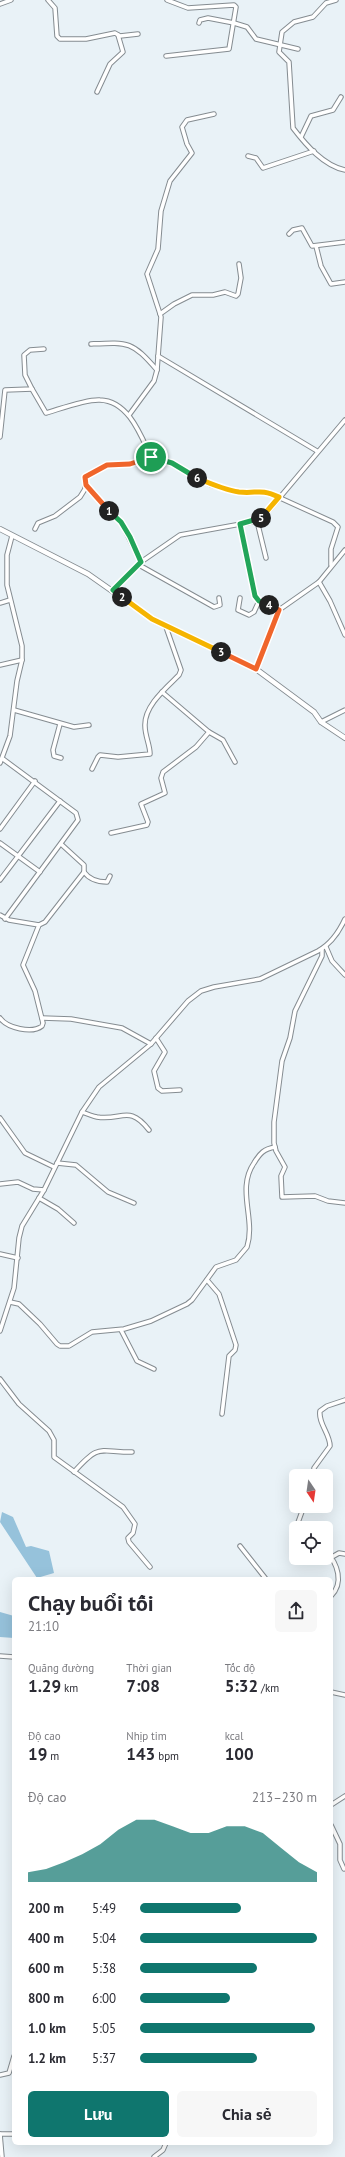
<!DOCTYPE html>
<html lang="vi">
<head>
<meta charset="utf-8">
<style>
  :root { --surface:#fff; --page:#f7f7f7; --text:#2b2b33; --muted:#7c7c81; --accent:#0f766e }
  body { margin:0; font-family:"PT Sans",sans-serif; background:var(--page); color:var(--text); height:100vh; display:flex; flex-direction:column; font-size:15px; white-space:nowrap }
  * { box-sizing:border-box; margin:0 }
  p { font-size:13px; color:var(--muted) }
  .icon { flex:none; width:22px; height:22px; fill:none; stroke:currentColor; stroke-width:2; stroke-linecap:round; stroke-linejoin:round }
  .map { position:relative; flex:1; overflow:hidden }
  .panel { position:absolute; left:12px; top:1577px; width:321px; height:568px; display:flex; flex-direction:column; background:var(--surface); border-radius:6px; box-shadow:0 4px 16px #0002 }
  .panel>* { flex:none }
  .needle { width:26px; rotate:167deg }
  .fabs { position:absolute; left:289px; top:1469px; display:grid; gap:8px }
  .fabs a { display:grid; place-items:center; width:44px; height:44px; border-radius:6px; background:var(--surface); box-shadow:0 4px 16px #0002; font-size:20px }
  .pin { position:absolute; display:grid; place-items:center; width:34px; height:34px; color:#fff; margin:-17px; border:2px solid #fff; border-radius:50%; box-shadow:0 1px 4px #0007 }
  .km { position:absolute; width:20px; height:20px; margin:-10px; border-radius:50%; background:#222; color:#fff; font-size:11px; line-height:20px; text-align:center }
  .round { display:grid; place-items:center; flex:none; width:42px; height:42px; border-radius:6px; background:var(--page) }
  .head { display:flex; align-items:center; justify-content:space-between; height:68px; padding:0 16px }
  h1 { font-size:22px; font-weight:800; line-height:30px }
  .figures { display:grid; grid-template-columns:repeat(3,1fr); gap:6px; height:68px; padding:4px 16px }
  .figures div { display:grid; align-content:center }
  .figures b { font-size:17px; font-weight:800 }
  .figures small { font-size:11px; font-weight:400 }
  .figures p { font-size:11px }
  .chart { height:112px; padding:8px 16px }
  .chart p { display:flex; justify-content:space-between }
  .chart svg { width:100%; height:72px; margin-top:4px; fill:var(--accent); opacity:.7 }
  .primary-button { display:flex; gap:8px; margin-top:auto; padding:8px 16px }
  .primary-button a { flex:1; height:46px; border-radius:6px; background:var(--accent); color:#fff; font-size:16px; font-weight:800; line-height:46px; text-align:center }
  .primary-button a+a { background:var(--page); color:var(--text) }
  ul { padding:0 16px; list-style:none; font-size:13px }
  li { display:grid; grid-template-columns:64px 48px 1fr; align-items:center; height:30px }
  li i { height:10px; border-radius:5px; background:var(--accent) }
  .map>svg:first-child { display:block }
  .water { fill:#96c2db }
  .lines { fill:none; stroke-linecap:round; stroke-linejoin:round }
  .minor-casing { stroke:#858c91; stroke-width:5.5 }
  .tertiary-casing { stroke:#858c91; stroke-width:6 }
  .minor { stroke:#fff; stroke-width:3.5 }
  .tertiary { stroke:#fff; stroke-width:4.5 }
  .split-1-casing { stroke:#fff; stroke-width:8 }
  .split-2-casing { stroke:#fff; stroke-width:8 }
  .split-3-casing { stroke:#fff; stroke-width:8 }
  .split-4-casing { stroke:#fff; stroke-width:8 }
  .split-5-casing { stroke:#fff; stroke-width:8 }
  .split-6-casing { stroke:#fff; stroke-width:8 }
  .split-7-casing { stroke:#fff; stroke-width:8 }
  .split-1 { stroke:#f0652b; stroke-width:5 }
  .split-2 { stroke:#22a559; stroke-width:5 }
  .split-3 { stroke:#f5b400; stroke-width:5 }
  .split-4 { stroke:#f0652b; stroke-width:5 }
  .split-5 { stroke:#22a559; stroke-width:5 }
  .split-6 { stroke:#f5b400; stroke-width:5 }
  .split-7 { stroke:#22a559; stroke-width:5 }
</style>
</head>
<body>
<div class="map">
<svg width="345" height="2157" viewBox="0 0 345 2157">
  <rect width="100%" height="100%" fill="#e9f2f7"/>
  <g class="water">
    <polygon points="2,1512 13,1517 26,1547 31,1546 49,1551 54,1573 37,1578 0,1522"/>
    <polygon points="0,1612 14,1616 14,1638 0,1637"/>
  </g>
  <g class="lines">
    <g class="minor-casing">
      <g id="minor">
        <polyline points="48,0 55,8 57,36 60,39 86,39 115,33 120,36 138,34"/>
        <path d="M336,0L326,3L313,17L294,22L282,32L279,52L289,62L293,128C306,145 324,166 345,170"/>
        <polyline points="0,4 11,0"/>
        <polyline points="199,23 200,20 208,18 234,23 247,27 256,39 298,49"/>
        <polyline points="166,56 229,49 236,7 234,5 188,8 167,0"/>
        <polyline points="97,92 110,64 123,52 118,35"/>
        <polyline points="301,137 311,116 333,110 341,97"/>
        <polyline points="248,156 256,158 263,168 314,151"/>
        <polyline points="289,234 293,230 302,228 312,246 345,242"/>
        <polyline points="316,246 321,266 331,284 345,282"/>
        <polyline points="160,314 174,304 192,295 213,295 225,292 236,296 238,294 241,278 239,264"/>
        <path d="M91,344C128,342 132,341 157,370"/>
        <polyline points="158,356 317,451"/>
        <path d="M32,389L46,413C60,409 86,399 100,400C129,401 141,436 151,457"/>
        <polyline points="129,415 154,381 157,370 161,317 147,274 158,249 161,211 170,181 192,153 187,144 182,127 187,120 214,114"/>
        <polyline points="0,437 5,390 32,389 25,375 24,355 30,350 44,349"/>
        <polyline points="86,485 111,515 121,522 141,562"/>
        <polyline points="257,521 266,558"/>
        <polyline points="240,524 255,596 259,601 279,610"/>
        <polyline points="35,529 38,523 55,516 80,497 85,489 85,477 107,465 130,464 155,457 174,464 191,475 211,485 239,492 267,492 333,522 338,527 331,549 331,565"/>
        <polyline points="139,565 214,607 220,605 219,598"/>
        <polyline points="319,582 330,601 345,635"/>
        <polyline points="113,590 141,562 180,535 257,521 265,515 345,420"/>
        <polyline points="240,598 238,610 249,615 254,612 259,601"/>
        <polyline points="0,603 10,600"/>
        <polyline points="0,665 22,660"/>
        <polyline points="256,669 279,610 319,582 345,550"/>
        <polyline points="162,692 209,732 223,740 235,762"/>
        <polyline points="14,710 74,727 89,725"/>
        <polyline points="321,722 345,710"/>
        <polyline points="60,724 53,750 54,756 61,758"/>
        <polyline points="3,759 76,813 78,820 5,919"/>
        <polyline points="0,763 10,736 17,681 22,660 22,646 7,585 7,555 12,536"/>
        <path d="M92,769L98,757L100,755L118,757L150,754C150,745 145,736 145,726C144,706 166,688 179,675L181,670L166,627"/>
        <polyline points="0,829 35,781"/>
        <polyline points="111,833 147,825 148,822 141,804 165,793 161,778 163,772 196,747 209,732"/>
        <polyline points="0,843 40,872"/>
        <path d="M84,872C89,879 98,882 107,882L110,876"/>
        <polyline points="0,880 60,801"/>
        <polyline points="0,915 9,920 39,925"/>
        <polyline points="326,947 332,961 345,975"/>
        <polyline points="322,949 322,956 295,1011 290,1038 282,1061 274,1122 274,1143 276,1151 285,1167 281,1176 282,1197 315,1196 328,1201 345,1203"/>
        <path d="M0,1018C7,1028 32,1034 42,1026L43,1023L35,991L23,965L39,925L45,922L84,872V865L61,844"/>
        <polyline points="42,1018 71,1019 122,1028 151,1044"/>
        <polyline points="156,1038 165,1052 154,1071 158,1088 162,1091 180,1090"/>
        <path d="M82,1112C87,1114 92,1116 97,1117C122,1121 129,1104 149,1130"/>
        <polyline points="0,1118 25,1153 54,1167"/>
        <polyline points="57,1163 76,1165 108,1192 134,1203"/>
        <polyline points="0,1184 18,1182 33,1189 44,1190"/>
        <polyline points="39,1198 58,1209 74,1223"/>
        <polyline points="0,1254 18,1258"/>
        <polyline points="207,1280 219,1294 236,1345 235,1350 229,1356 222,1414"/>
        <path d="M10,1302L19,1304L40,1324L57,1344L60,1346H69L92,1332L124,1329L151,1321L187,1304L192,1300L216,1267L236,1260L247,1247C256,1219 236,1189 254,1163C260,1153 264,1149 275,1147"/>
        <polyline points="121,1330 137,1361 154,1369"/>
        <path d="M0,1331L14,1288L19,1238L22,1226L44,1190L82,1112L99,1087L151,1044L188,1001L201,991L214,987L260,979L318,951C331,944 339,932 345,919"/>
        <polyline points="0,1379 19,1404 49,1431 54,1440 54,1457 123,1507 135,1524 133,1533 128,1538 129,1542 150,1567"/>
        <path d="M74,1472C100,1443 98,1452 132,1452"/>
        <path d="M314,1476V1468L330,1446C330,1434 318,1423 320,1411L327,1406L345,1400"/>
        <polyline points="296,1528 304,1506"/>
        <polyline points="240,1546 266,1579"/>
        <path d="M326,1551C338,1564 344,1583 331,1596"/>
        <polyline points="332,1557 339,1553 345,1554"/>
        <polyline points="0,1656 14,1657"/>
        <polyline points="331,1692 345,1695"/>
        <polyline points="331,1805 345,1796"/>
        <polyline points="331,1825 340,1844 340,1860 344,1869"/>
        <polyline points="0,2075 9,2073 14,2056"/>
        <polyline points="0,2134 2,2157"/>
        <polyline points="0,2134 14,2134"/>
        <polyline points="154,2157 163,2150 166,2143"/>
      </g>
    </g>
    <g class="tertiary-casing">
      <polyline id="tertiary" points="0,529 88,574 152,619 256,669 314,712 321,722 345,738"/>
    </g>
    <use href="#minor" class="minor"/>
    <use href="#tertiary" class="tertiary"/>
  </g>
  <g class="lines">
    <g class="split-1-casing">
      <polyline id="split-1" points="109,511 86,485 85,477 107,465 130,464 151,457"/>
    </g>
    <g class="split-2-casing">
      <polyline id="split-2" points="109,511 121,522 130,537 141,562 113,590 122,597"/>
    </g>
    <g class="split-3-casing">
      <polyline id="split-3" points="122,597 152,619 221,652"/>
    </g>
    <g class="split-4-casing">
      <polyline id="split-4" points="221,652 256,669 279,610 269,605"/>
    </g>
    <g class="split-5-casing">
      <polyline id="split-5" points="261,518 240,524 255,596 259,601 269,605"/>
    </g>
    <g class="split-6-casing">
      <path id="split-6" d="M197,478C211,484 225,490 239,492C258,494 259,488 279,497L261,518"/>
    </g>
    <g class="split-7-casing">
      <polyline id="split-7" points="151,457 172,463 197,478"/>
    </g>
    <use href="#split-1" class="split-1"/>
    <use href="#split-2" class="split-2"/>
    <use href="#split-3" class="split-3"/>
    <use href="#split-4" class="split-4"/>
    <use href="#split-5" class="split-5"/>
    <use href="#split-6" class="split-6"/>
    <use href="#split-7" class="split-7"/>
  </g>
</svg>
<div class="fabs">
<a><svg class="needle" viewBox="-14 -14 28 28"><path d="M0-13l5 13h-10z" fill="#e53935"/><path d="M0 13l5-13h-10z" fill="#7c7c81"/></svg></a>
<a><svg class="icon" aria-label="locate" viewBox="0 0 24 24"><circle cx="12" cy="12" r="6"/><path d="M12 2v4M12 18v4M2 12h4M18 12h4"/></svg></a>
</div>
<div class="pin" style="left:151px;top:457px;background:#1e9e55"><svg class="icon" aria-label="arrive" viewBox="0 0 24 24"><path d="M6 21V4h12l-3 4 3 4H6"/></svg></div>
<b class="km" style="left:109px;top:511px">1</b>
<b class="km" style="left:122px;top:597px">2</b>
<b class="km" style="left:221px;top:652px">3</b>
<b class="km" style="left:269px;top:605px">4</b>
<b class="km" style="left:261px;top:518px">5</b>
<b class="km" style="left:197px;top:478px">6</b>
<section class="panel">
<div class="head"><div><h1>Chạy buổi tối</h1><p>21:10</p></div><a class="round"><svg class="icon" aria-label="share" viewBox="0 0 24 24"><path d="M12 15V3M7 8l5-5 5 5M5 13v7h14v-7"/></svg></a></div>
<div class="figures">
<div><p>Quãng đường</p><b>1.29<small> km</small></b></div>
<div><p>Thời gian</p><b>7:08</b></div>
<div><p>Tốc độ</p><b>5:32<small> /km</small></b></div>
</div>
<div class="figures">
<div><p>Độ cao</p><b>19<small> m</small></b></div>
<div><p>Nhịp tim</p><b>143<small> bpm</small></b></div>
<div><p>kcal</p><b>100</b></div>
</div>
<div class="chart"><p><span>Độ cao</span>213–230 m</p>
<svg viewBox="0 0 160 44" preserveAspectRatio="none"><path d="M0 44V38L10 36L20 32L30 27L40 21L50 12L60 6L70 6L80 10L90 14L100 14L110 10L120 10L130 14L140 23L150 32L160 38V44z"/></svg>
</div>
<ul>
<li><b>200 m</b>5:49<i style="width:57%"></i></li>
<li><b>400 m</b>5:04<i style="width:100%"></i></li>
<li><b>600 m</b>5:38<i style="width:66%"></i></li>
<li><b>800 m</b>6:00<i style="width:51%"></i></li>
<li><b>1.0 km</b>5:05<i style="width:99%"></i></li>
<li><b>1.2 km</b>5:37<i style="width:66%"></i></li>
</ul>
<div class="primary-button"><a>Lưu</a><a>Chia sẻ</a></div>
</section>
</div>
</body>
</html>
